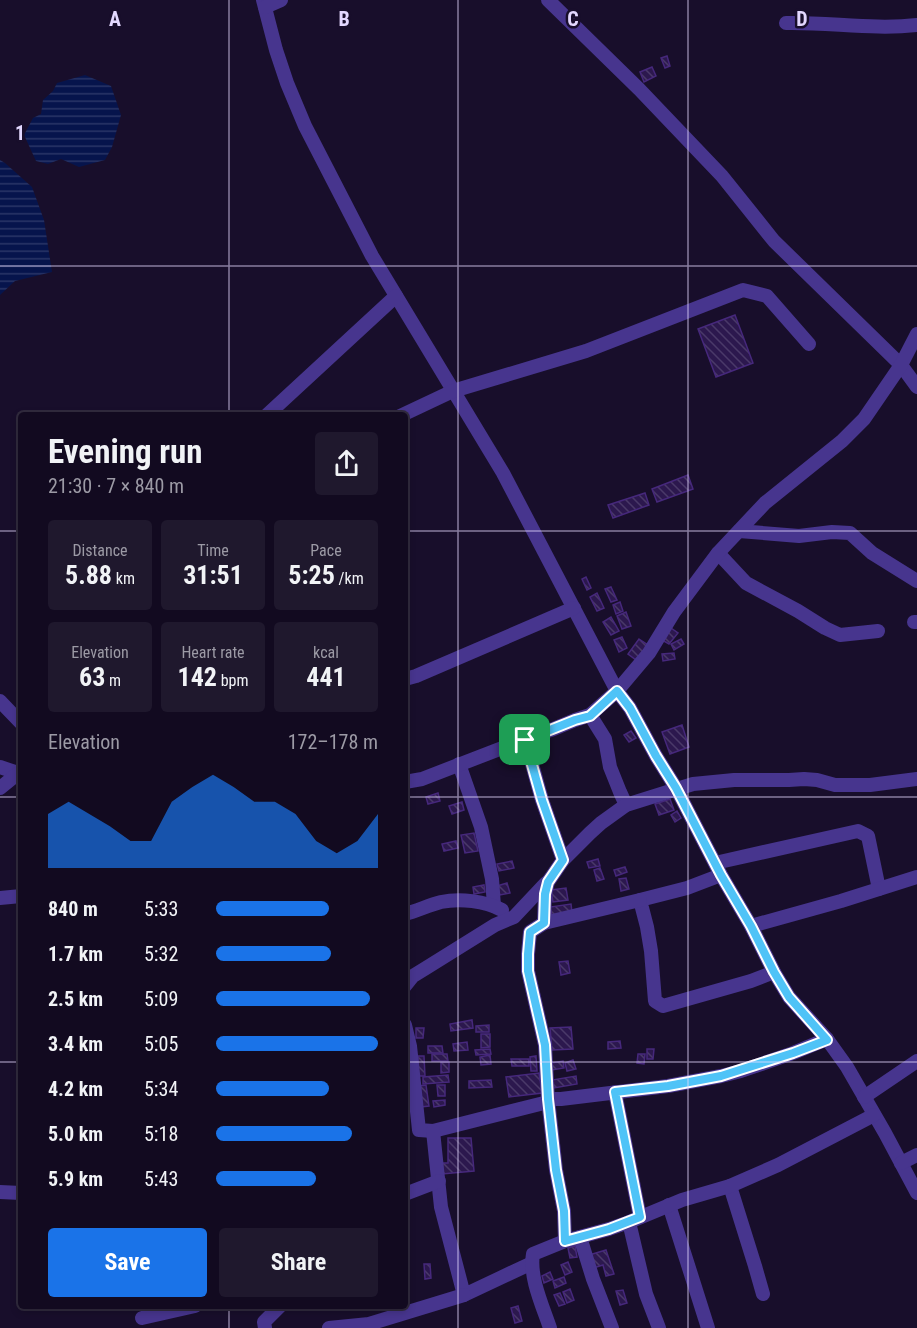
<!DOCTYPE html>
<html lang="en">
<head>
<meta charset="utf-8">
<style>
  :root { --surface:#120a20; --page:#1f182d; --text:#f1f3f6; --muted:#9c9aa5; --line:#312b3e; --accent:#1a73e8 }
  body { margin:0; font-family:"Roboto Condensed",sans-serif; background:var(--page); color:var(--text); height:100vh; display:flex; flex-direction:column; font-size:22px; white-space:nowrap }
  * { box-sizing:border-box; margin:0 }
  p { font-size:20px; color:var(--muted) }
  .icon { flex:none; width:33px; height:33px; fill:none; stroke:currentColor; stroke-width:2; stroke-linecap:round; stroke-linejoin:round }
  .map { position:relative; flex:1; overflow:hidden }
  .side { position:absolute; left:18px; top:412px; width:390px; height:897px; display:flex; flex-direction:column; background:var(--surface); border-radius:6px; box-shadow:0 3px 9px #0003,0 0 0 2px var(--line) }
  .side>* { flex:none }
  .pin { position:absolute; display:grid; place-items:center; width:51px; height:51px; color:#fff; margin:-26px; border-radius:12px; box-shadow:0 3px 9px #0006 }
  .round { display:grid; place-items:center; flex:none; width:63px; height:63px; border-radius:6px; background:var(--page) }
  .headline { display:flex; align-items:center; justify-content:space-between; height:102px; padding:0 30px }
  h1 { font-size:33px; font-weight:700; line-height:45px }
  .figures { display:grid; grid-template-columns:repeat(3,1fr); gap:9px; height:102px; padding:6px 30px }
  .figures div { display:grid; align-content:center; border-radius:6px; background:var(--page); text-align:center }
  .figures b { font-size:26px; font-weight:700 }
  .figures small { font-size:16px; font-weight:400 }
  .figures p { font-size:16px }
  .chart { height:168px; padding:12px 30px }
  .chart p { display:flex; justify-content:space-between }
  .chart svg { width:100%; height:108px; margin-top:6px; fill:var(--accent); opacity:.7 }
  .cta { display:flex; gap:12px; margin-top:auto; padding:12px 30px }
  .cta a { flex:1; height:69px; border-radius:6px; background:var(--accent); color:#fff; font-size:24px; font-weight:700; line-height:69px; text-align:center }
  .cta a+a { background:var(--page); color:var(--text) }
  ul { padding:0 30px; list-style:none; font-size:20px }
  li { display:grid; grid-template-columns:96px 72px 1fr; align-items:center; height:45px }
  li i { height:15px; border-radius:8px; background:var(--accent) }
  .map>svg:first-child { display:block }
  .water { fill:url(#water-rules) }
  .building { fill:url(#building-back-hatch); stroke:#46287c; stroke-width:1.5 }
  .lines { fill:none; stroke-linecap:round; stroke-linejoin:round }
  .minor { stroke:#47358e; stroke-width:14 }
  .route-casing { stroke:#fff; stroke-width:12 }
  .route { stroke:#4fc3f7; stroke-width:8 }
  .grid { fill:none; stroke:#e3d8ff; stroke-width:1.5; stroke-opacity:0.55 }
  .grid-label { font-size:20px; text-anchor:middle; font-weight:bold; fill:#e3d8ff; stroke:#180e2b; stroke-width:5; stroke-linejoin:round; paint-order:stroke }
</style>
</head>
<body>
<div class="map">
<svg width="917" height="1328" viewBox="0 0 917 1328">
  <defs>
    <pattern id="water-rules" width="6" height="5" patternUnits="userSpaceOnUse" patternTransform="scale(1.5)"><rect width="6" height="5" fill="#06144c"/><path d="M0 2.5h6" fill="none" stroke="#2a3567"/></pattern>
    <pattern id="building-back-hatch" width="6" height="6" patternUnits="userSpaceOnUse" patternTransform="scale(1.5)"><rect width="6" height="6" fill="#2c184e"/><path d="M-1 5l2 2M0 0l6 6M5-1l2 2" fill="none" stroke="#4a3969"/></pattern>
  </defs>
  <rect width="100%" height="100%" fill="#180e2b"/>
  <g class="water">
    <polygon points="85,75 111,86 121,115 112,147 105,160 79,167 61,159 48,164 36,161 24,135 33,118 41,114 43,100 53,91 57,83"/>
    <polygon points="0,160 5,163 32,187 44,220 52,272 15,281 0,295"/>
  </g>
  <g class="building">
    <polygon points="667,56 670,66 665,68 661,58"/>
    <polygon points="652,67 656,76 644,82 640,72"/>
    <polygon points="735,315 753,363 716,377 698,329"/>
    <polygon points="688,475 693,489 657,502 652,489"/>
    <polygon points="645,493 649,505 613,518 608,505"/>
    <polygon points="586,577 591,588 587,590 582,579"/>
    <polygon points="611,587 617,600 611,602 605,589"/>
    <polygon points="597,593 604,608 597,611 590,597"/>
    <polygon points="620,602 623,611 616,614 613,605"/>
    <polygon points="626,612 631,626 622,629 617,616"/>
    <polygon points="611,617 619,631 611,635 603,622"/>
    <polygon points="671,628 678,633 669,644 662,640"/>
    <polygon points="622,637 627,648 619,652 614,640"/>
    <polygon points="639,639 648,645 636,660 628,654"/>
    <polygon points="681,639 684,644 674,650 671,644"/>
    <polygon points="674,653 675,659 663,661 662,654"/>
    <polygon points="682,725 689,747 670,754 662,732"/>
    <polygon points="631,731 636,738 629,742 624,735"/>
    <polygon points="438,793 440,801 428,804 426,797"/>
    <polygon points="670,799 674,810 659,815 655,804"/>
    <polygon points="462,802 464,810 452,814 449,806"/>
    <polygon points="677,811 681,818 675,822 671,815"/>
    <polygon points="474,833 478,851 465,853 461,835"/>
    <polygon points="456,841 458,848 444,851 442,844"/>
    <polygon points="598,859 600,866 589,868 587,862"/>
    <polygon points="512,861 514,868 499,871 497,864"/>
    <polygon points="625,867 627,872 616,876 614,870"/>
    <polygon points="600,868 604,879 597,881 594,870"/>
    <polygon points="626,878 629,889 621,891 619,879"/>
    <polygon points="507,883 510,893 500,895 497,886"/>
    <polygon points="484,885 485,892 474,894 473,887"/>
    <polygon points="566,888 568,900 553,902 551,890"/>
    <polygon points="571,904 572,912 552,915 550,907"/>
    <polygon points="568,961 570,973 561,975 559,962"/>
    <polygon points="472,1020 473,1028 451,1031 450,1024"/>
    <polygon points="489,1025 489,1032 476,1032 476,1026"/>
    <polygon points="571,1027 573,1049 552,1050 550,1028"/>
    <polygon points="416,1028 424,1028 423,1038 416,1038"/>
    <polygon points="481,1034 490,1034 490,1047 481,1048"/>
    <polygon points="620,1041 621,1048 608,1049 608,1042"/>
    <polygon points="467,1042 468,1050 454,1051 453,1044"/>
    <polygon points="428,1046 442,1046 443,1053 428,1053"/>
    <polygon points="490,1049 491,1054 476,1055 475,1050"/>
    <polygon points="647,1049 654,1049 653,1059 647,1059"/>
    <polygon points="432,1054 447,1054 448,1061 432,1061"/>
    <polygon points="638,1054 645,1054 644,1064 637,1063"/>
    <polygon points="490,1055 491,1064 481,1065 480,1057"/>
    <polygon points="418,1056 424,1056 425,1076 418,1076"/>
    <polygon points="536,1056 537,1071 531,1071 530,1057"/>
    <polygon points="511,1059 529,1059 529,1066 512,1066"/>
    <polygon points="573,1060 576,1069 567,1071 565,1063"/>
    <polygon points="563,1061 564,1068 552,1070 551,1063"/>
    <polygon points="441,1062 449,1062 449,1072 441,1073"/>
    <polygon points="539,1073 542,1093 509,1097 506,1077"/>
    <polygon points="448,1075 449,1082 423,1084 423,1077"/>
    <polygon points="576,1076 577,1084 554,1088 552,1080"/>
    <polygon points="491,1080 492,1087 469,1088 469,1081"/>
    <polygon points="426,1085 429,1106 421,1107 418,1086"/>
    <polygon points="437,1085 445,1085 445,1096 438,1096"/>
    <polygon points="445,1100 445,1105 434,1107 433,1101"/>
    <polygon points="448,1138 471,1138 474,1171 442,1174 441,1163 448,1163"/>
    <polygon points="575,1246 577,1257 570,1258 568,1248"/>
    <polygon points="606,1250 614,1274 606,1276 603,1265 593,1268 589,1255"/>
    <polygon points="568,1262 572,1272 565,1275 561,1265"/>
    <polygon points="424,1264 430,1264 431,1278 425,1279"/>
    <polygon points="550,1272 553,1279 544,1283 542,1276"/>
    <polygon points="564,1277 566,1283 555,1288 553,1281"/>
    <polygon points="570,1289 574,1300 567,1303 563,1292"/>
    <polygon points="623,1290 627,1303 620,1305 616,1291"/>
    <polygon points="560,1293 565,1304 559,1306 554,1295"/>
    <polygon points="518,1306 522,1321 515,1323 511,1308"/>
  </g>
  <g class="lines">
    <g class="minor">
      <polyline points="263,0 276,50 287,83 305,126 372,256 503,473 617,691 630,708 656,756 676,788 721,875 751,926 774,972 789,997 827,1039 847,1067 885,1133 917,1193"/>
      <polyline points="548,0 639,89 722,176 774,241 901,365 917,387"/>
      <polyline points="265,7 281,0"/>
      <path d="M786,23C830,22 873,30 917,25"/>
      <polyline points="266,416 396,296"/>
      <polyline points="400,416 453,391 586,351 743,290 767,296 809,344"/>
      <polyline points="739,531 799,536 832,532 850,533 872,553 917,581"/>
      <polyline points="718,553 746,583 798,611 825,628 840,635 878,631"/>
      <polyline points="914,622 917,622"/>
      <polyline points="405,679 416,676 574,608"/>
      <polyline points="0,701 21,723"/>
      <polyline points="590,715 605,739 610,767 620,792 626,805"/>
      <polyline points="525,739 542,800 563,860"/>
      <polyline points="459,764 481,827 492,879 494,906"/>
      <polyline points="0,767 18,773"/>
      <polyline points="405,782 422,779 515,743 551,730 575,720 590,715 617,691 649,653 674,612 718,553 765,503 842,441 864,419 901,365 917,334"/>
      <polyline points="0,788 21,771"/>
      <polyline points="715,863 858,831 868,836 879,889"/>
      <polyline points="721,875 687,888 640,900 647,927 651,951 655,1001 663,1006 751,981 774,972"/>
      <polyline points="0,898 21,896"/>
      <path d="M405,914C417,911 429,905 441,902C460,898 485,901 502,910"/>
      <polyline points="544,923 640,900"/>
      <polyline points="751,926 841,901 917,877"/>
      <polyline points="405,986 413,976 426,968 495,925 514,917 546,883"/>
      <polyline points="405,1025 410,1046 419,1130 433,1131 548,1102"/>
      <polyline points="615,1092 640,1217"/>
      <polyline points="864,1097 917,1061"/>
      <polyline points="548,1099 561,1099 668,1086 721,1076 741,1071 793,1053 827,1039"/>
      <polyline points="433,1131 441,1207 464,1295 532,1263"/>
      <polyline points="901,1163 917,1155"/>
      <polyline points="730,1186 755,1266 763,1294"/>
      <polyline points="0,1192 21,1193"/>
      <polyline points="405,1194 439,1181"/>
      <polyline points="669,1205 708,1328"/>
      <polyline points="629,1222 646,1294 659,1328"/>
      <polyline points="580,1237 593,1279 612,1328"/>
      <polyline points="565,1241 564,1211 556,1170 548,1099 545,1045 528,971 528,954 530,932 544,923 545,894 548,882 563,860 590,833 601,823 626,805 693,784 734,780 789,780 804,779 817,780 835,785 870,785 917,779"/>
      <polyline points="142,1318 195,1306"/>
      <polyline points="265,1328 264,1322 280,1306"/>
      <polyline points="329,1328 369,1324 464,1295"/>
      <path d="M550,1328C543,1307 529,1277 533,1254L565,1241L609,1229L629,1222L682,1200L730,1186L778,1165L874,1115"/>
    </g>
  </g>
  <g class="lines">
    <g class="route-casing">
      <polygon id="route" points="617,691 630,708 656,756 676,788 721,875 751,926 774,972 789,997 827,1040 793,1053 721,1076 668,1086 615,1092 640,1217 609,1229 565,1241 564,1211 556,1170 548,1099 545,1045 528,971 528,954 530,932 544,923 545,894 548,882 563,860 542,800 525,740 575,720 590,716"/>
    </g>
    <use href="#route" class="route"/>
  </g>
  <path class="grid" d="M229,0V416M458,0V1328M688,0V1328M0,266H917M0,531H21M405,531H917M0,797H21M405,797H917M0,1062H21M405,1062H917M229,1306V1328"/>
  <g class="grid-label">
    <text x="115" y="26">A</text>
    <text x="344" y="26">B</text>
    <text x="573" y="26">C</text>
    <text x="802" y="26">D</text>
    <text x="20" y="140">1</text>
  </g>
</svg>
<div class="pin" style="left:525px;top:740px;background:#1e9e55"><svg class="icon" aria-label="arrive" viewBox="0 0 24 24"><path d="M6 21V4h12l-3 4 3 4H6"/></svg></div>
<section class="side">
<div class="headline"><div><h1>Evening run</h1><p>21:30 · 7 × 840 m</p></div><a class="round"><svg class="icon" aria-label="share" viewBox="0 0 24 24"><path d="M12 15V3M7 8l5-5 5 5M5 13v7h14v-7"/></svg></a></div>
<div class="figures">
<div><p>Distance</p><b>5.88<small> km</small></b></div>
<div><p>Time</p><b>31:51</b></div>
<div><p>Pace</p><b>5:25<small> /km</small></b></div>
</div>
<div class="figures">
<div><p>Elevation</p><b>63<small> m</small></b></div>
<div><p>Heart rate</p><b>142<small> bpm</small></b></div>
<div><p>kcal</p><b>441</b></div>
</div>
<div class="chart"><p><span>Elevation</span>172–178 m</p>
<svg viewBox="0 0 160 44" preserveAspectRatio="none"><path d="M0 44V22L10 17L20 22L30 27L40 33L50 33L60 17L70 11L80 6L90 11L100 17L110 17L120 22L130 33L140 38L150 33L160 22V44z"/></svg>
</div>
<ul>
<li><b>840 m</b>5:33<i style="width:70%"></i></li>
<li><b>1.7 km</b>5:32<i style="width:71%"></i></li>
<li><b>2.5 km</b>5:09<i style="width:95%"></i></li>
<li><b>3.4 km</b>5:05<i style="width:100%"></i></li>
<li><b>4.2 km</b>5:34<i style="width:70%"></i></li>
<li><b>5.0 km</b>5:18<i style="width:84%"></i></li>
<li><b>5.9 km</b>5:43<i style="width:62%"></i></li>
</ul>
<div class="cta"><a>Save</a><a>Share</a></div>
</section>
</div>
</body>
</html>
